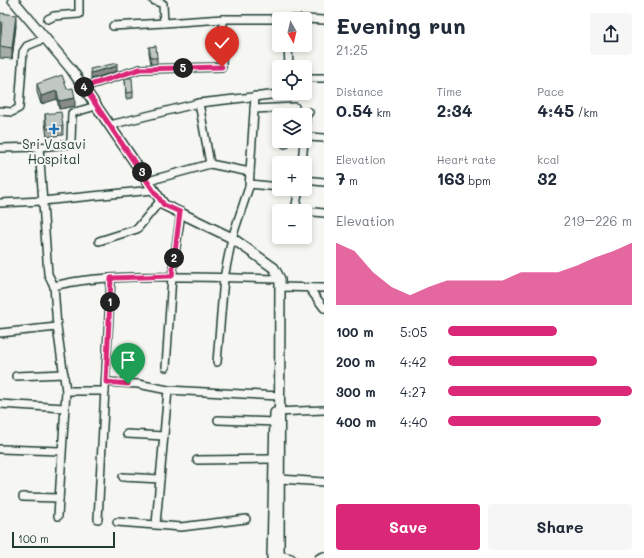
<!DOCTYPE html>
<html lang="en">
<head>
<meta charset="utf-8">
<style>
  :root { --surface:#fff; --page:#f6f6f7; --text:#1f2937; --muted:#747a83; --accent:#db2777 }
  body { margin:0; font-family:Mali,sans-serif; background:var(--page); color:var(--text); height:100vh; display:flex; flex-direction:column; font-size:15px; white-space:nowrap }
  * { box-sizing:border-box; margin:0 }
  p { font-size:13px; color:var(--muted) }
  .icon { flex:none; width:22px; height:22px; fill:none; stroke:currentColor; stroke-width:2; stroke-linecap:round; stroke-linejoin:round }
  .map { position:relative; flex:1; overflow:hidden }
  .sheet { display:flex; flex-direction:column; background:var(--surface); width:320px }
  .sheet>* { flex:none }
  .needle { width:26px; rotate:172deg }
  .controls { position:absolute; left:272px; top:12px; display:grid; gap:8px }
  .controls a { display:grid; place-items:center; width:40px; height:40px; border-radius:4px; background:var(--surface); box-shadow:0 2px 6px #0003; font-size:20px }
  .scale { position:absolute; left:12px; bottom:10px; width:103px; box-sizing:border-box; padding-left:4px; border:2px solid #1f3d34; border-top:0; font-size:11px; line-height:14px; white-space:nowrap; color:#1f3d34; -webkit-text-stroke:3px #f6f6f2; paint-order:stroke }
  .pin { position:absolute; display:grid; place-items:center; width:34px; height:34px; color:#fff; margin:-41px -17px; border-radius:50% 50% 50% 0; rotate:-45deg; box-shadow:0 0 4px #0007 }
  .pin .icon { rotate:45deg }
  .km { position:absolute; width:20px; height:20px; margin:-10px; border-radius:50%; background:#222; color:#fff; font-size:11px; line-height:20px; text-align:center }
  .round { display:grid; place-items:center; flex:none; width:42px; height:42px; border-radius:4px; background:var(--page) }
  .overview { display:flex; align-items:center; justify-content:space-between; height:68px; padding:0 12px }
  h1 { font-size:22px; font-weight:700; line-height:30px }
  .figures { display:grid; grid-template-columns:repeat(3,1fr); gap:6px; height:68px; padding:4px 12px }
  .figures div { display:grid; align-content:center }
  .figures b { font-size:17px; font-weight:700 }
  .figures small { font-size:11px; font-weight:400 }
  .figures p { font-size:11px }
  .chart { height:112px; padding:8px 12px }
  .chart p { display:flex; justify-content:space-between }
  .chart svg { width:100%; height:72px; margin-top:4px; fill:var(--accent); opacity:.7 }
  .primary-button { display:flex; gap:8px; margin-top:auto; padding:8px 12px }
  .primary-button a { flex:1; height:46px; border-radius:4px; background:var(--accent); color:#fff; font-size:16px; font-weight:700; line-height:46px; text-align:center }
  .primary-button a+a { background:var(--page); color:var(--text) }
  ul { padding:0 12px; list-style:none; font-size:13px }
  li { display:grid; grid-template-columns:64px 48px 1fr; align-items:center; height:30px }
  li i { height:10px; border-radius:5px; background:var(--accent) }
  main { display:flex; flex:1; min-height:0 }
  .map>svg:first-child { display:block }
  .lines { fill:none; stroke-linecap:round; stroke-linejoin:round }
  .minor-casing { stroke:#1f3d34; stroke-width:10 }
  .major-casing { stroke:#1f3d34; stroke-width:12 }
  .minor { stroke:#f6f6f2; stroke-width:7 }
  .major { stroke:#f6f6f2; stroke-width:9 }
  .wall { fill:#a6aca8; stroke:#1f3d34 }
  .shaded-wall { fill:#878c88; stroke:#1f3d34 }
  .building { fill:#c1c8c3; stroke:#1f3d34 }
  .route-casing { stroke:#fff; stroke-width:8 }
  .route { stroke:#db2777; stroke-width:5 }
  .poi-dot { fill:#1f6fb2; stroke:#f6f6f2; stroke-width:1.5 }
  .labels { text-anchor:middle; stroke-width:4; stroke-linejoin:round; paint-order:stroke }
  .poi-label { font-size:13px; fill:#1f3d34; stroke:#f6f6f2 }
</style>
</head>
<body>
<main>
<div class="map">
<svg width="324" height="558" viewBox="0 0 324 558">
  <rect width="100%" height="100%" fill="#f6f6f2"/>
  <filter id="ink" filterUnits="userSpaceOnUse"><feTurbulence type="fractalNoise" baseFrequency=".025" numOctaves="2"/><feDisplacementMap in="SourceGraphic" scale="8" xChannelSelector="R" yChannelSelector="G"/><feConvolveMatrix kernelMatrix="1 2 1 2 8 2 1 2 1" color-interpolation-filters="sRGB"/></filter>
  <g filter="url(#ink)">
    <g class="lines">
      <g class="minor-casing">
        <g id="minor">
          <polyline points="153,0 163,4 164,23 223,19 303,19"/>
          <polyline points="48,19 54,16 79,14 79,0"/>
          <polyline points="305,19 324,20"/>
          <polyline points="113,26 164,23"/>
          <polyline points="288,45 289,67"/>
          <polyline points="305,78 324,78"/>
          <polyline points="84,87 140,69 222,67 223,19"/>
          <polyline points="254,109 295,107"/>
          <polyline points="0,111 12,112 19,108 23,52 27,46 44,39"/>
          <polyline points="110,125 199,103 288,93"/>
          <polyline points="305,127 306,116 309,112"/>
          <polyline points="305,138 309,137 324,138"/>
          <polyline points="285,141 285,144"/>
          <polyline points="39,147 48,274 54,286"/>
          <polyline points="0,148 39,147 69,144 71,140 72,113 96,106"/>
          <polyline points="302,163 304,141"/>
          <polyline points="210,164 250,172"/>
          <polyline points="305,180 324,182"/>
          <polyline points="148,181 210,164 199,103"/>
          <polyline points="249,187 255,96"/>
          <polyline points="0,203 42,201 153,190"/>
          <polyline points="295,210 324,213"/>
          <polyline points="284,211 295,210 299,189"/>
          <polyline points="99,241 137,229 161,200"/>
          <polyline points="280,287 324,288"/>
          <polyline points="309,288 324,308"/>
          <path d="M57,327L54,286C80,279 106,278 133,277C182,276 231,278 280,279"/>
          <polyline points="0,333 57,327 66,391"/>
          <polyline points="217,362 224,278 232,238 250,184 279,187"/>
          <polyline points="166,367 172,276 181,212"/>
          <polyline points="16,376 64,374"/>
          <polyline points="106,382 138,384 168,390 279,396"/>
          <polyline points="0,404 65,408"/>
          <polyline points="275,412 324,410"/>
          <polyline points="218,420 275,422"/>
          <polyline points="127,434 164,436"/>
          <polyline points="0,449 61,451"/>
          <polyline points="197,460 274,459"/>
          <polyline points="123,477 160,479"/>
          <polyline points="280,479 324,482"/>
          <polyline points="23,497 59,498"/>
          <polyline points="58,516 66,391 105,391"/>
          <polyline points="98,519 111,278"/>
          <polyline points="117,522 181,527 246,519"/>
          <polyline points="156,524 168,390"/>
          <polyline points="279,555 291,558"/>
          <polyline points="319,558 324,556"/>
        </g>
      </g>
      <g class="major-casing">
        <g id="major">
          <polyline points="13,0 71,69 164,205 232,238 274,268 280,279 279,558"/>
          <polyline points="272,558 275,413"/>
        </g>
      </g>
      <use href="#minor" class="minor"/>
      <use href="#major" class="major"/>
    </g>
    <g class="wall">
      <polygon points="0,13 16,26 12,59 0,58 0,41 1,34 0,34"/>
      <polygon points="149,47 157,58 157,64 151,64 149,53"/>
      <polygon points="125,78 133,92 133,98 126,99"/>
      <polygon points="37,84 67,89 75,106 59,109 57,99 41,104 37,92"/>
      <polygon points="45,114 63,126 63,135 47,137 45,123"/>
    </g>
    <g class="shaded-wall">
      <polygon points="16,15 16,26 12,59 12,48"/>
      <polygon points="117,66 117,71 91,79 91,73"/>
      <polygon points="57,91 57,99 41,104 41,96"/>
      <polygon points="75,98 75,106 59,109 59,101"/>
    </g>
    <g class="building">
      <polygon points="0,13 16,15 12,48 0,46 2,22 0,22"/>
      <polygon points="156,46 157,58 151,58 149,47"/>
      <polygon points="117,63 117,66 91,73 90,69"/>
      <polygon points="62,75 67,89 73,88 75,98 59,101 57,91 41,96 37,84"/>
      <polygon points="125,78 132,78 133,92 126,93"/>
      <polygon points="61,112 63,126 47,129 45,114"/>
    </g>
  </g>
  <g class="lines" filter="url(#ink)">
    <g class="route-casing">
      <polyline id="route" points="128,384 106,382 111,278 172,276 180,212 164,205 153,190 84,87 140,69 222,67"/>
    </g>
    <use href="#route" class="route"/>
  </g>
  <path class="poi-dot" d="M52 123h4v4h4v4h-4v4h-4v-4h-4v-4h4z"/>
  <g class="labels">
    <g class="poi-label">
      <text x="54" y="149">Sri Vasavi<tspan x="54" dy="15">Hospital</tspan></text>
    </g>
  </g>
</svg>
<div class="controls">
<a><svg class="needle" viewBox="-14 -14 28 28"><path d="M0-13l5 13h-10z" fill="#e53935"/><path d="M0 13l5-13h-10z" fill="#747a83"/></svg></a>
<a><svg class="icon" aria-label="locate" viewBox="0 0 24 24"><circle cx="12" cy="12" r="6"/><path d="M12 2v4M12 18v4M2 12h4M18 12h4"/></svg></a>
<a><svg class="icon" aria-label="layers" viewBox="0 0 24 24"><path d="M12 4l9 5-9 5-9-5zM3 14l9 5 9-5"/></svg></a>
<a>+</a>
<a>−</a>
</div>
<div class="scale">100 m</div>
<div class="pin" style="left:128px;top:384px;background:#1e9e55"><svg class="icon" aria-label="arrive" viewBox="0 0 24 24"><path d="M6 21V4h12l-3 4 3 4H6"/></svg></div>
<div class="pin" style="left:222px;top:67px;background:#d93025"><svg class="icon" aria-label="check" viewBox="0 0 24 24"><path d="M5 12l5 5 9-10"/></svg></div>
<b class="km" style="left:110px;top:302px">1</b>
<b class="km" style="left:174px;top:258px">2</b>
<b class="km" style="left:142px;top:172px">3</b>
<b class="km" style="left:84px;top:87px">4</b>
<b class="km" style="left:183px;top:68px">5</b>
</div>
<section class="sheet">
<div class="overview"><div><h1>Evening run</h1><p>21:25</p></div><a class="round"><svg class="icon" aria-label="share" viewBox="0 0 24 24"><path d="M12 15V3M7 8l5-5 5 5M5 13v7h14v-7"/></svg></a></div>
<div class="figures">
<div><p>Distance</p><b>0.54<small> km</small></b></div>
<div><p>Time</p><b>2:34</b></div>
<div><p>Pace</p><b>4:45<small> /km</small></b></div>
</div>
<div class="figures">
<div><p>Elevation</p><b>7<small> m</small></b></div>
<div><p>Heart rate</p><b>163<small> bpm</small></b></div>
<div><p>kcal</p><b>32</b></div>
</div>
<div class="chart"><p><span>Elevation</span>219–226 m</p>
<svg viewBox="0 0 160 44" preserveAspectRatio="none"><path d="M0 44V6L10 11L20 24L30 33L40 38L50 33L60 29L70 29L80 29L90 29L100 24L110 24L120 24L130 20L140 15L150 11L160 6V44z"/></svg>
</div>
<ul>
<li><b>100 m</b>5:05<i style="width:59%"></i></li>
<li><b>200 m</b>4:42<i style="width:81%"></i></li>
<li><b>300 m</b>4:27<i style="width:100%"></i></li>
<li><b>400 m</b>4:40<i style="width:83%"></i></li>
</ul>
<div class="primary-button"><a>Save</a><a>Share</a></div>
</section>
</main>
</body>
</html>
